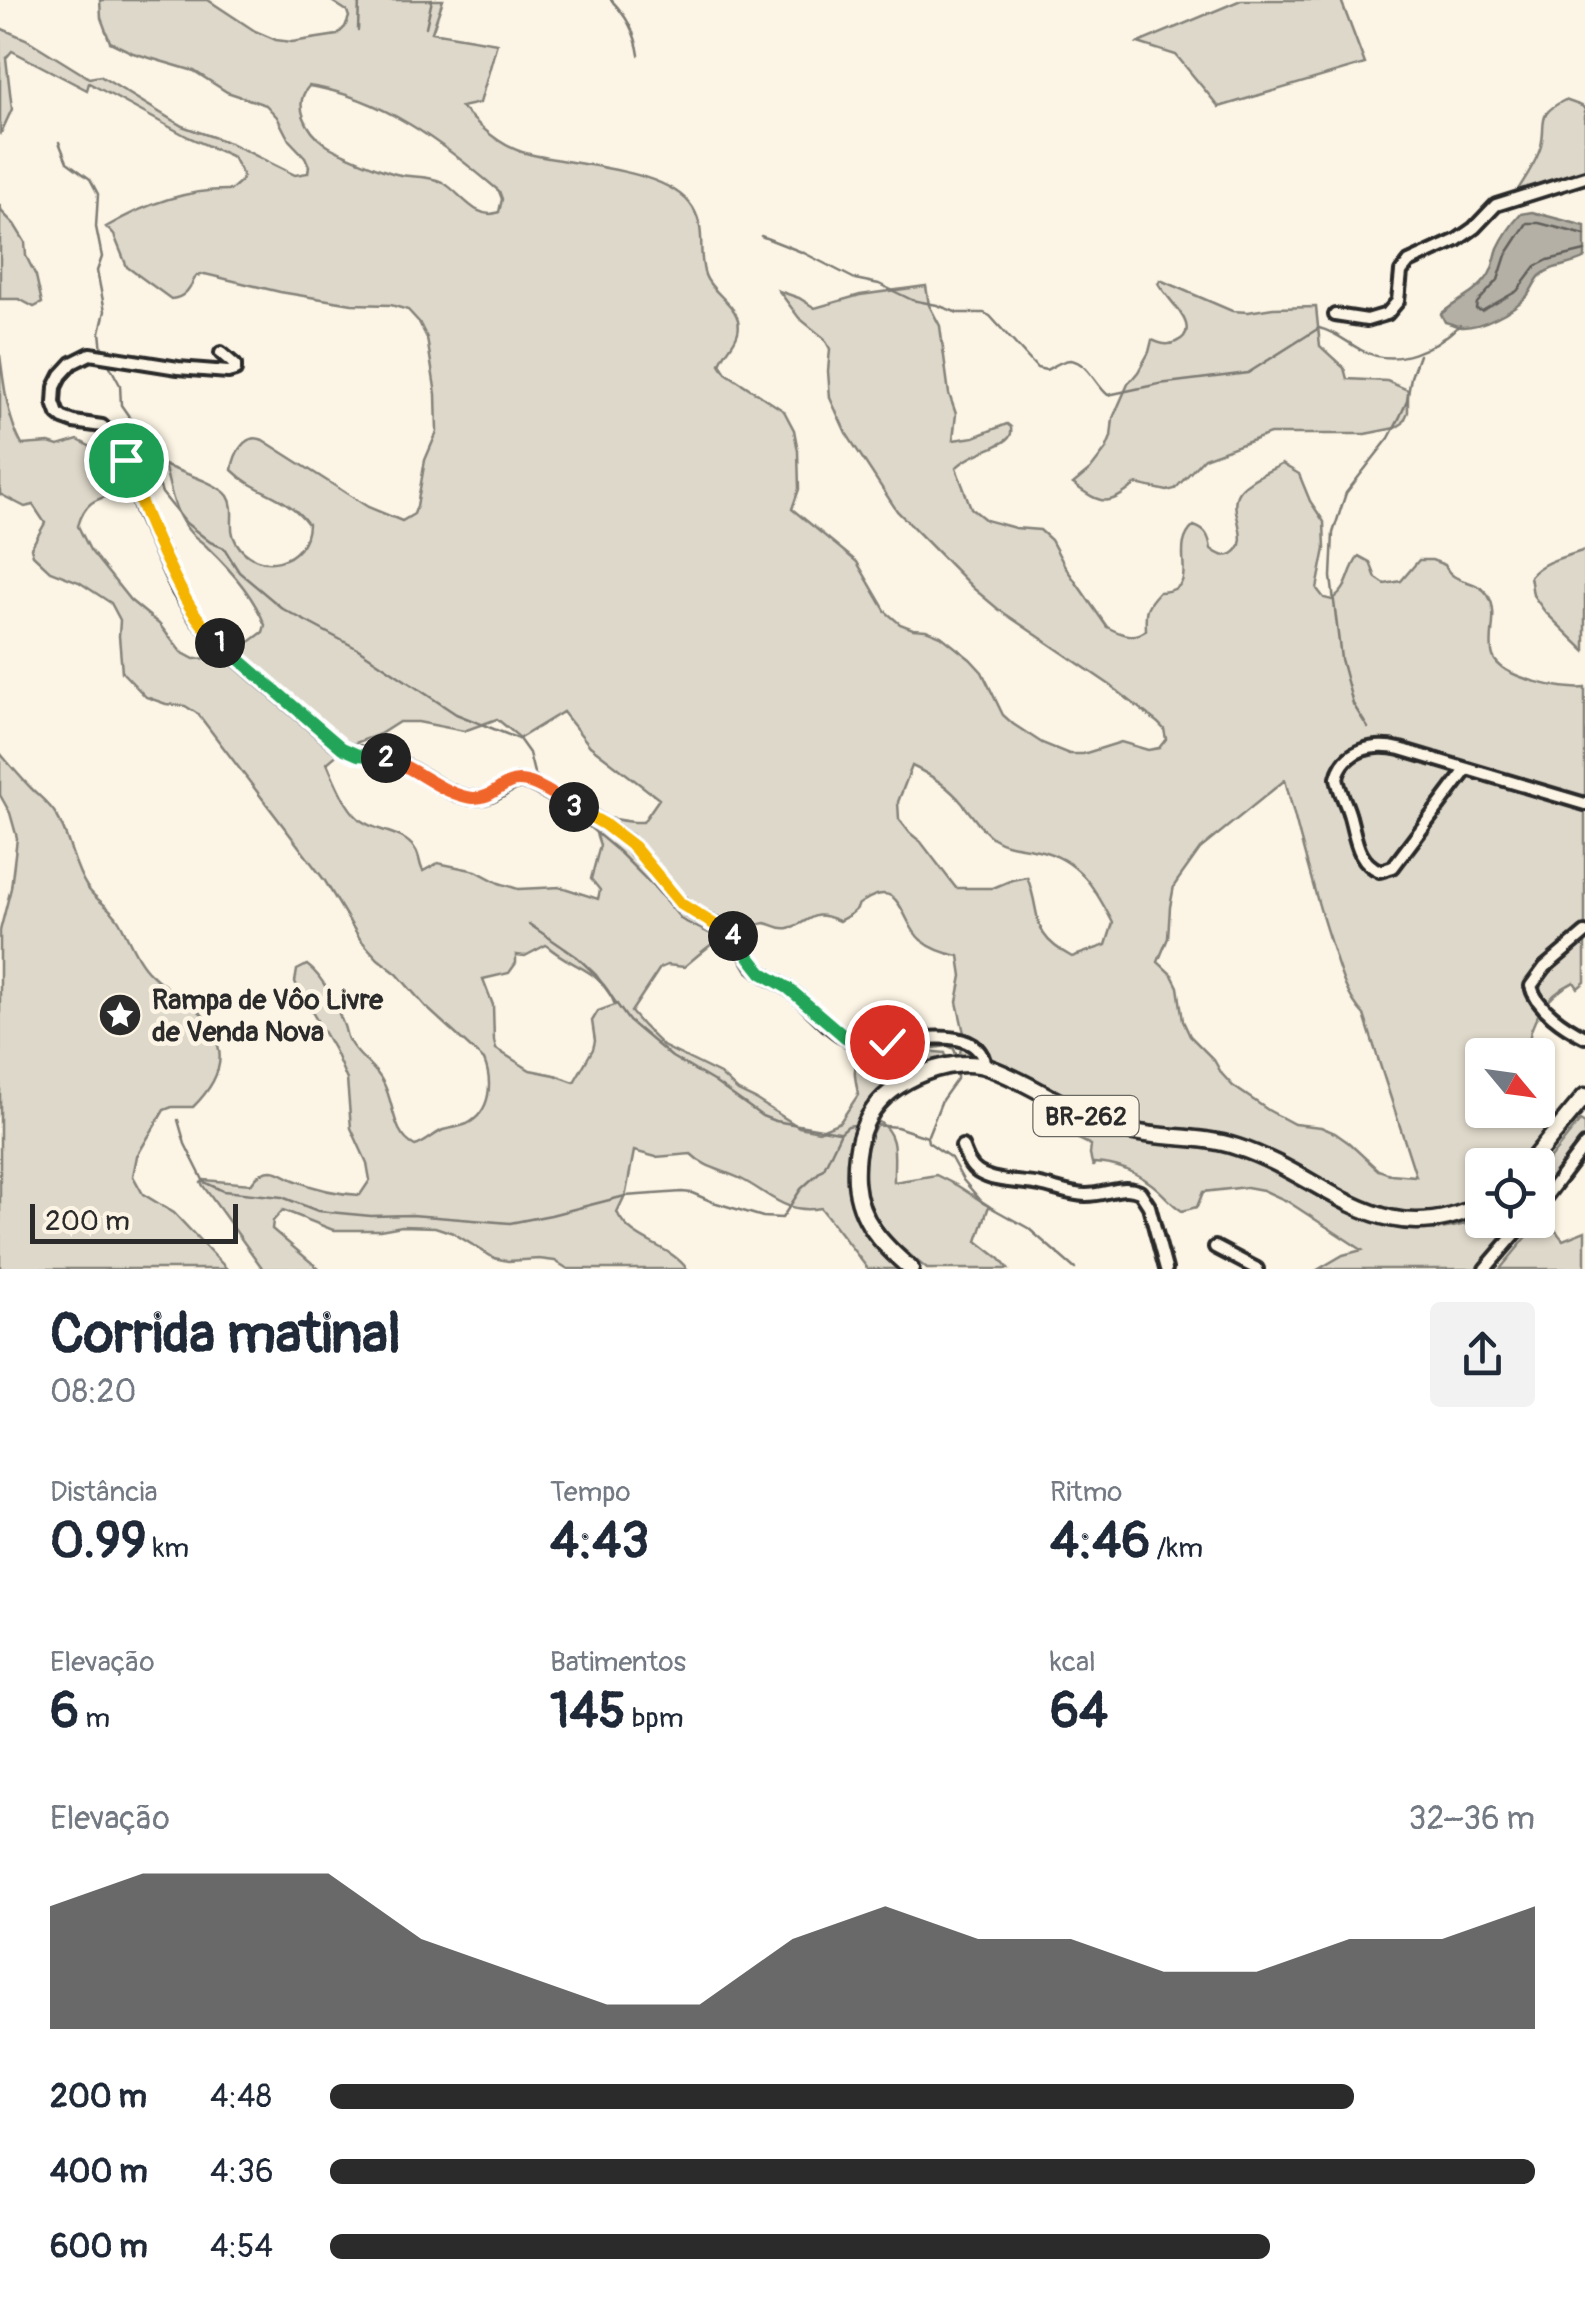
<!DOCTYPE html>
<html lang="pt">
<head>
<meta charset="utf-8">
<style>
  :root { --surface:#fff; --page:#f2f2f3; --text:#1f2937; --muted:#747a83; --accent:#2b2b2b }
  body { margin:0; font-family:Pangolin,sans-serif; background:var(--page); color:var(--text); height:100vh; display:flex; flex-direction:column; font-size:38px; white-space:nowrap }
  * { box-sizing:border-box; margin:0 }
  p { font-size:32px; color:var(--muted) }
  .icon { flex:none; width:55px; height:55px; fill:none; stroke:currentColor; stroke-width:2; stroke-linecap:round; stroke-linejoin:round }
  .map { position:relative; height:1269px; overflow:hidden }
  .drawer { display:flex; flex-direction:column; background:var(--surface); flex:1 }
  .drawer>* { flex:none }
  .needle { width:65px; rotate:119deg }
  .fabs { position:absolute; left:1465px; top:1038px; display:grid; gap:20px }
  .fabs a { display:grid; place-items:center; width:90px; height:90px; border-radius:10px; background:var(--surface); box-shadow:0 2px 8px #0004; font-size:50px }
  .scale { position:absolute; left:30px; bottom:25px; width:208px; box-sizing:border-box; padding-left:10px; border:5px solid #2b2b2b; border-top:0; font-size:28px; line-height:35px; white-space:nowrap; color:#2b2b2b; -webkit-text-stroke:8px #fcf5e5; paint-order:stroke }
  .pin { position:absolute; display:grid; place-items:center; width:85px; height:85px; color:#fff; margin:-42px; border:5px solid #fff; border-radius:50%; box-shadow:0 2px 10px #0007 }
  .km { position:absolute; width:50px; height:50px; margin:-25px; border-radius:50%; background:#222; color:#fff; font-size:28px; line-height:50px; text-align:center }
  .round { display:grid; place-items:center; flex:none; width:105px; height:105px; border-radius:10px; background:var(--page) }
  .overview { display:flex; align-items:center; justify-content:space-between; height:170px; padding:0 50px }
  h1 { font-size:55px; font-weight:700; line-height:75px }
  .stats { display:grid; grid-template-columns:repeat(3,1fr); gap:15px; height:170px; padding:10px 50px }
  .stats div { display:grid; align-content:center }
  .stats b { font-size:50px; font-weight:700 }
  .stats small { font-size:28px; font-weight:400 }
  .stats p { font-size:28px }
  .chart { height:280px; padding:20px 50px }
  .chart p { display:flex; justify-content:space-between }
  .chart svg { width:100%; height:180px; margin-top:10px; fill:var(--accent); opacity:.7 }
  ul { padding:0 50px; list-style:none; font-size:32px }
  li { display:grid; grid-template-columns:160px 120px 1fr; align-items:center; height:75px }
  li i { height:25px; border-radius:12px; background:var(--accent) }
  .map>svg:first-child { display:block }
  .green { fill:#ded8ca; stroke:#84827a; stroke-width:2.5; fill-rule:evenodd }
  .water { fill:#b4b0a5; stroke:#7d7b74; stroke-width:2.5 }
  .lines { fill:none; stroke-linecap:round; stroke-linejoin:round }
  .shore { stroke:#62605c; stroke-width:2.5 }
  .stream { stroke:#7d7b74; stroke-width:2.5 }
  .minor-casing { stroke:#2b2b2b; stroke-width:18 }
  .highway-casing { stroke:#2b2b2b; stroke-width:21 }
  .minor { stroke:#fcf5e5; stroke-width:10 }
  .highway { stroke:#fcf5e5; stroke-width:14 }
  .split-1-casing { stroke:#fff; stroke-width:20 }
  .split-2-casing { stroke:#fff; stroke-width:20 }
  .split-3-casing { stroke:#fff; stroke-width:20 }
  .split-4-casing { stroke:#fff; stroke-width:20 }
  .split-5-casing { stroke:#fff; stroke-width:20 }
  .split-1 { stroke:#f5b400; stroke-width:12 }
  .split-2 { stroke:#22a559; stroke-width:12 }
  .split-3 { stroke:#f0652b; stroke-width:12 }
  .split-4 { stroke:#f5b400; stroke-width:12 }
  .split-5 { stroke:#22a559; stroke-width:12 }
  .labels { text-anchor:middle; stroke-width:9; stroke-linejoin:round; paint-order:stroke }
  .shield { fill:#fcf5e5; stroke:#6a6863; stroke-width:2.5 }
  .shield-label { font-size:25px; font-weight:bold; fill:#2b2b2b }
  .poi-label { font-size:28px; font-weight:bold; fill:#2b2b2b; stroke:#fcf5e5; text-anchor:start }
</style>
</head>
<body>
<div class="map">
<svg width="1585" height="1269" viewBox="0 0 1585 1269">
  <rect width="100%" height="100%" fill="#fcf5e5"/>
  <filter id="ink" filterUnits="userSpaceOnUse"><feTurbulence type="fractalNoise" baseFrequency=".01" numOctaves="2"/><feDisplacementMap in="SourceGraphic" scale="20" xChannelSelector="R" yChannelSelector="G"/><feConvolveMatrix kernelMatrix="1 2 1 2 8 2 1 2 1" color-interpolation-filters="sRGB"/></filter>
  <g filter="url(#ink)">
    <g class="green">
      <path d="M100,0H208L255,31L276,40L292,42L337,35L345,27L349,17L347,11L330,0H443L432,32L497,43L480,103L461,107C479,125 497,144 522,152C567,166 667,166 693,208C707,232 697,252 705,275C712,295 744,307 738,332C735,344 724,352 720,364L726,373L784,411L794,430L798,451L799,489L792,509L857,562L886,612L900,624L913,629L926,630L941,636L970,659L982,672L1003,715L1013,724L1042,743L1069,754H1083L1121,742L1148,750L1159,748L1166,739L1164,729L1158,723L1110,685L998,609L973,588L897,511L846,433L830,398L828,371L830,349L824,338L799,318L779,291L799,298L815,308L860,295L926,286L929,305L940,326L949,394L956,414L953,440L974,437L1007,424L1011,427C1011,430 1012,433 1010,436C1006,446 969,453 956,468L971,508L986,520L1015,528L1040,530L1051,540L1066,568L1107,627C1120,634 1135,640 1146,630C1145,610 1145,607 1159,592C1206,590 1166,550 1194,526C1206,530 1209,536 1211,549C1218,554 1223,558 1232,554C1253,542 1229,512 1237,495C1242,482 1270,471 1282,464L1299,474L1310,501L1324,522L1325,549L1317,589L1324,598L1332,600C1351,587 1346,573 1359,556L1370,562L1376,578L1385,584L1401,581L1419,560H1432L1445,565C1452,585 1477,578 1488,595C1500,615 1487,637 1493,656C1500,678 1565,691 1585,688V982L1578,988L1574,982C1547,995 1525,1025 1529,1055H1482V1110H1528V1112L1554,1116L1559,1124L1526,1165H1482V1202L1422,1217L1378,1209L1242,1140L1229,1136L1113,1120L1089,1111L1004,1066L959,1058L964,1033L957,1002L962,976L959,956C946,954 931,948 921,940C901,924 903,876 864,901C852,908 864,903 853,912C849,916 844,918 839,921C808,907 813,923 788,928C779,930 774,924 765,923C764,923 752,926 750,926C722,933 705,949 684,967L667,965L660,968L631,1012L643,1026L663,1046L720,1074L738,1091L755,1099L799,1127L819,1131L840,1122L858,1095C857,1084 852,1071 857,1062C863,1051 875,1050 883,1043C890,1036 894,1020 905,1018C912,1016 914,1020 919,1024V1044L925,1051L945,1053L947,1059L911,1071L895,1081L869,1109L854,1192L909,1269H868L821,1208C785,1215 769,1193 741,1179C723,1170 705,1168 691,1154L656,1157L634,1151L626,1193L617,1212C630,1242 668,1243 687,1269H568L555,1261L539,1259L508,1261L494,1258L453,1233L435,1227L402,1226L380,1230H333L283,1210L273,1221L272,1229L319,1269H263L201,1183L204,1180L251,1184C256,1176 260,1172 271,1171C280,1171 286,1177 294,1180C316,1189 336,1194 360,1195L370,1180L367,1163L351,1128L347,1080L335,1052L295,982L297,970L307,965C325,978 336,1006 344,1026C346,1031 346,1037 349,1041C358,1058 376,1066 384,1084C395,1106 392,1134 415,1146C426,1143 432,1135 443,1130C451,1128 459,1127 467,1124C491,1112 493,1082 484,1060L426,1007L397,974L378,959L360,939L325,881L198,714L185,706L166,704L146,697L122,672L119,636L120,620L111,603L79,582L50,571L33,555L31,548L45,523L33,505L25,507L0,494V355C4,384 7,418 22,445L49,443L58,446L78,440L93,448L131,456L134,481C114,505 89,486 78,526L90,550L130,600L159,624L181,652L194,659L210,658L251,641L263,632L265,625C254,597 230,569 208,548C203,542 195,538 190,532C173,513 171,488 164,465C179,472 219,483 228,496C237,510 227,528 236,542C256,576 307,565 308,524C286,494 256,494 232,470C234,454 245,432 263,440L368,507L402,521L414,514L417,506L425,460L437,432L436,394L427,338L419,322L408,310L391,305L352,304L280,292L205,274L196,276C190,288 185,298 171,299L127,267L114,235L106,227C145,204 186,189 231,190L241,181L243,176L233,157L188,137L89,83L87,90L12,51L6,58L12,109L0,135V28L26,39L89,78L100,76L182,126L230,143L295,175L308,173L309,166L305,157L289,140L277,117L266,105L227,92L194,71L133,53L110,42L101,18ZM309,86C382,97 444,144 499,191L502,199L499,212C476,222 460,191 442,182C427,175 412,178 396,174C383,171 336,152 325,144C307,131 292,105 309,86ZM563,712L590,746L659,799L643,822C626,823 614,818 597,816L592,821L600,845L591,879L600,890L598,899L561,887L518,889L499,883L476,871L438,863L423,871C419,864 420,856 415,849C402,830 376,833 359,819C344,805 335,781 327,763L347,746L380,734L399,722H418L464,731L497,719L520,738ZM912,766C931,775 948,786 962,803C972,815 980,829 993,838C1007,847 1022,846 1038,850C1079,859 1095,888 1113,923L1106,945L1072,957C1027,933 1043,916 1027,877L1012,880L993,888H956L921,842L910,833L899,819L898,802ZM1285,780C1299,833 1312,886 1329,938C1338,965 1344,994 1364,1015L1416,1176L1390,1174L1378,1170L1349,1143L1335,1133L1321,1127L1294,1124L1268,1110L1233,1086L1222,1074L1214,1060L1190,1036L1183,1021L1178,987L1172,975L1158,962L1168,938L1170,907L1174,886L1178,880L1200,849ZM546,945C572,969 602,968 615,1005L598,1011L592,1021L595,1041L593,1049L574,1082L555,1075L530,1070L496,1049L494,1041L493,1005L483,979L509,973L516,963V955L525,956Z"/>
      <polygon points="1241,0 1341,0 1365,64 1219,107 1176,55 1138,43"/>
      <path d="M1565,100L1582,106L1585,109V177L1514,196C1523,181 1536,164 1541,146C1547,121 1535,115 1565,100Z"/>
      <polygon points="0,205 2,212 14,224 25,242 26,256 36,276 42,303 34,307 19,299 0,299"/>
      <path d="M1160,280L1232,311L1248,312L1273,308L1316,307L1320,346L1344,368L1347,379L1387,381L1408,390V412L1403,423L1395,428L1365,434H1270L1204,458L1175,489L1167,491L1136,484C1108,507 1102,505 1073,484L1090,470L1106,449L1111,437L1113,418L1128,384L1138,372L1149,352L1152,340C1161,344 1167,346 1176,342C1205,329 1167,300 1158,283Z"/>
      <path d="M1585,550V651L1545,612L1533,595L1530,576C1543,560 1566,557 1585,550Z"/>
      <path d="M0,753C10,765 20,777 31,788C40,797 50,804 57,816C70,838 73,866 87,887C96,901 111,907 119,921C129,938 136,960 151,974C178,1001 205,1001 218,1045C225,1069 209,1091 193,1107H172L164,1110L137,1156L133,1176L143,1194L174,1213L227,1269H0V931L11,888L17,838L10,813L0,795Z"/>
      <path d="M1065,1113C1084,1123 1103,1133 1124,1137C1161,1145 1198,1142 1235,1151L1372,1222C1410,1234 1446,1233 1482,1218V1220H1526L1484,1269H1319L1343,1255L1362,1250L1287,1201L1263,1190L1247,1187L1203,1192L1197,1207L1182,1211C1169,1203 1162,1191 1150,1183C1134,1171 1114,1164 1094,1163L1093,1167L1090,1155L1091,1145L1064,1132L1060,1126Z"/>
      <path d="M878,1121C900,1136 893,1157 894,1182L936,1175L958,1186L989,1206L977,1241L1000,1259L1008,1269H927C909,1254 889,1239 877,1219C859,1189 862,1150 878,1121Z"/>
      <polygon points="1580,1121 1585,1124 1585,1141 1538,1205 1538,1173"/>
      <polygon points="1544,1216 1563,1240 1585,1231 1585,1269 1500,1269"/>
    </g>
    <path class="water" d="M1532,212L1585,226V258C1572,266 1551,265 1540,276C1535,281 1532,290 1527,296C1513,311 1481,328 1461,327C1457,326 1449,323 1445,322L1441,314C1456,301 1474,295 1486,279C1494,270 1494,259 1498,248C1504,235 1512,224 1521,214Z"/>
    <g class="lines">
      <polyline class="shore" points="1585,235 1539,223 1527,223 1506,255 1498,280 1477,303 1476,309 1482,311 1517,291 1536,266 1548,260 1585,251"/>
      <g class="stream">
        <path d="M611,0C626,15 636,34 639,55"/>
        <polyline points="426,27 432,0"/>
        <polyline points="358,30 359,0"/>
        <polyline points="59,142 67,162 90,179 98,194 96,227 102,257 97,271 105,311 100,332 102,351"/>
        <path d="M761,236L804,253L855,279L879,284L912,300L937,305L958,313H984L990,316L1037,368L1046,370C1053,367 1062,360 1070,360C1088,362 1095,385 1108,395L1159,384L1248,373L1319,328C1336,332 1346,342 1361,350C1396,369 1433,349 1460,325"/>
        <polyline points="106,359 120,385 121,405 155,454 157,479 162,493 186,523 210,542 224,548 239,572 283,609 358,649 456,714 519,739 529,753 534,773 542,782"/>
        <polyline points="1368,728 1353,704 1341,659 1331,577 1333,533 1346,493 1389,438 1398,421 1407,401 1411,377 1419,355"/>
        <polyline points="550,800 560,813 587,825 618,851 655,888 682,920 721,939 733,947 747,971 764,984 788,997 808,1017 838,1042 861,1057 871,1059 895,1053 948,1046 954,1049 957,1057"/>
        <polyline points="529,924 577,957 596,975 629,1021 672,1057 713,1081 762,1116 775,1121 839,1132"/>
        <polyline points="178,1120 185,1144 204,1182 223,1191 282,1197 318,1211 371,1216 412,1215 510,1223 551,1215 625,1196 682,1192 692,1193 713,1202 763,1217 782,1218 801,1189 824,1168 841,1132 848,1126 860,1124"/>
        <polyline points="874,1125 897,1127 927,1137 928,1142 951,1158 963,1180 983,1203 1028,1228 1075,1269"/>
        <polyline points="928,1135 942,1100 957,1079 957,1072"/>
      </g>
      <g class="minor-casing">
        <g id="minor">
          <polyline points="1335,315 1367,320 1387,314 1398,301 1401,272 1409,262 1457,240 1474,228 1496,205 1585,177"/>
          <path d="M221,353L235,365V370L228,372L178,368L90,354L72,363L61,375L55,387L54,403L58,414L63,418L74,422L102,426L116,439L123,452L143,512L179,591L196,618L228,651L335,743C353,757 372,753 392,760C420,769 445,797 475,798C503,799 507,770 538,787C570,805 608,822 634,848C652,866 664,890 684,906C700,919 721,924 735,939C744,948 749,960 758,969C767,978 780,982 790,990C808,1003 828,1030 848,1039C884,1053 977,1013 985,1066"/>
          <path d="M1466,770L1393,867L1380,871C1357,862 1356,838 1350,817C1347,804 1339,792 1337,778C1344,749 1374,743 1400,749L1585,804"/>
          <path d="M1585,933L1545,967L1531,986C1536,1008 1565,1027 1585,1037"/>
          <path d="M962,1146C966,1156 969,1166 978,1172C995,1183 1021,1181 1040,1185C1055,1188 1071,1195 1086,1195C1107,1195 1120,1184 1140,1192L1149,1206L1166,1269"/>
          <polyline points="1538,1207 1585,1145"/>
          <polyline points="1215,1247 1257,1269"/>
          <polyline points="1485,1269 1527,1220"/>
        </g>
      </g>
      <g class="highway-casing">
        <g id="highway">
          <polyline points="1528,1165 1585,1096"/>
          <path d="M911,1269C883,1245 859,1221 856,1182C853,1122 879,1087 935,1069C951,1064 972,1062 987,1067C1031,1082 1071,1114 1118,1128C1157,1140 1198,1134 1237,1147C1327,1176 1381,1256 1482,1204"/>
        </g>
      </g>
      <use href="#minor" class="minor"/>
      <use href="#highway" class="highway"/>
    </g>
  </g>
  <g class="lines" filter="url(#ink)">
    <g class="split-1-casing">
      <path id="split-1" d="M126,460C137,494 149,525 164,556C180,589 192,618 220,643"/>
    </g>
    <g class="split-2-casing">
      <polyline id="split-2" points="220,643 342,748 358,755 386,758"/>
    </g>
    <g class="split-3-casing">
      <path id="split-3" d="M386,758C416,767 442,795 473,798C488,799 496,789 509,783C529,774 557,798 574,807"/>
    </g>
    <g class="split-4-casing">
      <polyline id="split-4" points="574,807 604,824 634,847 681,904 733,936"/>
    </g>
    <g class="split-5-casing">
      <polyline id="split-5" points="733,936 762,973 788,988 845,1037 856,1041 887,1042"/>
    </g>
    <use href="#split-1" class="split-1"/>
    <use href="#split-2" class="split-2"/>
    <use href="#split-3" class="split-3"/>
    <use href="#split-4" class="split-4"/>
    <use href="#split-5" class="split-5"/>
  </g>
  <defs>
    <g id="sight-disc" transform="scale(2.25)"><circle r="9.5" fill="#2b2b2b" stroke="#fcf5e5"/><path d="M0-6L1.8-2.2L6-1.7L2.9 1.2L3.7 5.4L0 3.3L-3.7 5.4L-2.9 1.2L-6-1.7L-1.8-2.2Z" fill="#fff"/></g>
  </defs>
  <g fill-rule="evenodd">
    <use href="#sight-disc" x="120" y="1015"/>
  </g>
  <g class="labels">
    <rect class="shield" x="1033.5" y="1096" width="105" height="40" rx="8"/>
    <g class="shield-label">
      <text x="1086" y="1125">BR-262</text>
    </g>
    <g class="poi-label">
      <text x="152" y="1009">Rampa de Vôo Livre<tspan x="152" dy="32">de Venda Nova</tspan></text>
    </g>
  </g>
</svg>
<div class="fabs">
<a><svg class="needle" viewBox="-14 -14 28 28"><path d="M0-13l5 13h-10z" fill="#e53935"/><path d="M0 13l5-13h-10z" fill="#747a83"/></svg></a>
<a><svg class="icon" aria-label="locate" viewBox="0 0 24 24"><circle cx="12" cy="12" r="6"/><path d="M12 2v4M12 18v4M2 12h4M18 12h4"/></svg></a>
</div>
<div class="scale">200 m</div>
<div class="pin" style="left:126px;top:460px;background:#1e9e55"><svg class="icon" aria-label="arrive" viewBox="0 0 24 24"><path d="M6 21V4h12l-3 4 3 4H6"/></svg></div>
<div class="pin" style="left:887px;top:1042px;background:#d93025"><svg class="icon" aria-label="check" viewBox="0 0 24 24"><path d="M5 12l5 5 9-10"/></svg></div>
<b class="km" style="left:220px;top:643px">1</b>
<b class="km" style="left:386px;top:758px">2</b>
<b class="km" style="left:574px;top:807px">3</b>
<b class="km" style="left:733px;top:936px">4</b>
</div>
<section class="drawer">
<div class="overview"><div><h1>Corrida matinal</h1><p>08:20</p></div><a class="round"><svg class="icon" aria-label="share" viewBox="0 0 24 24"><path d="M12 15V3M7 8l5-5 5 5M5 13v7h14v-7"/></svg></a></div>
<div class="stats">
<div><p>Distância</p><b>0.99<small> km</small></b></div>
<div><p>Tempo</p><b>4:43</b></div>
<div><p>Ritmo</p><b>4:46<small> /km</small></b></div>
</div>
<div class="stats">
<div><p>Elevação</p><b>6<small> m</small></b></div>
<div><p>Batimentos</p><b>145<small> bpm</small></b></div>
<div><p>kcal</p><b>64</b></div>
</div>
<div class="chart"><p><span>Elevação</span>32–36 m</p>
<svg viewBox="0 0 160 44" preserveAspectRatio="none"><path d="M0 44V14L10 6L20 6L30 6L40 22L50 30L60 38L70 38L80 22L90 14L100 22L110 22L120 30L130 30L140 22L150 22L160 14V44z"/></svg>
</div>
<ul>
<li><b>200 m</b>4:48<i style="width:85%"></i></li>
<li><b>400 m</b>4:36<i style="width:100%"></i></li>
<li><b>600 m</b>4:54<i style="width:78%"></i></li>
</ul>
</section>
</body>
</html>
